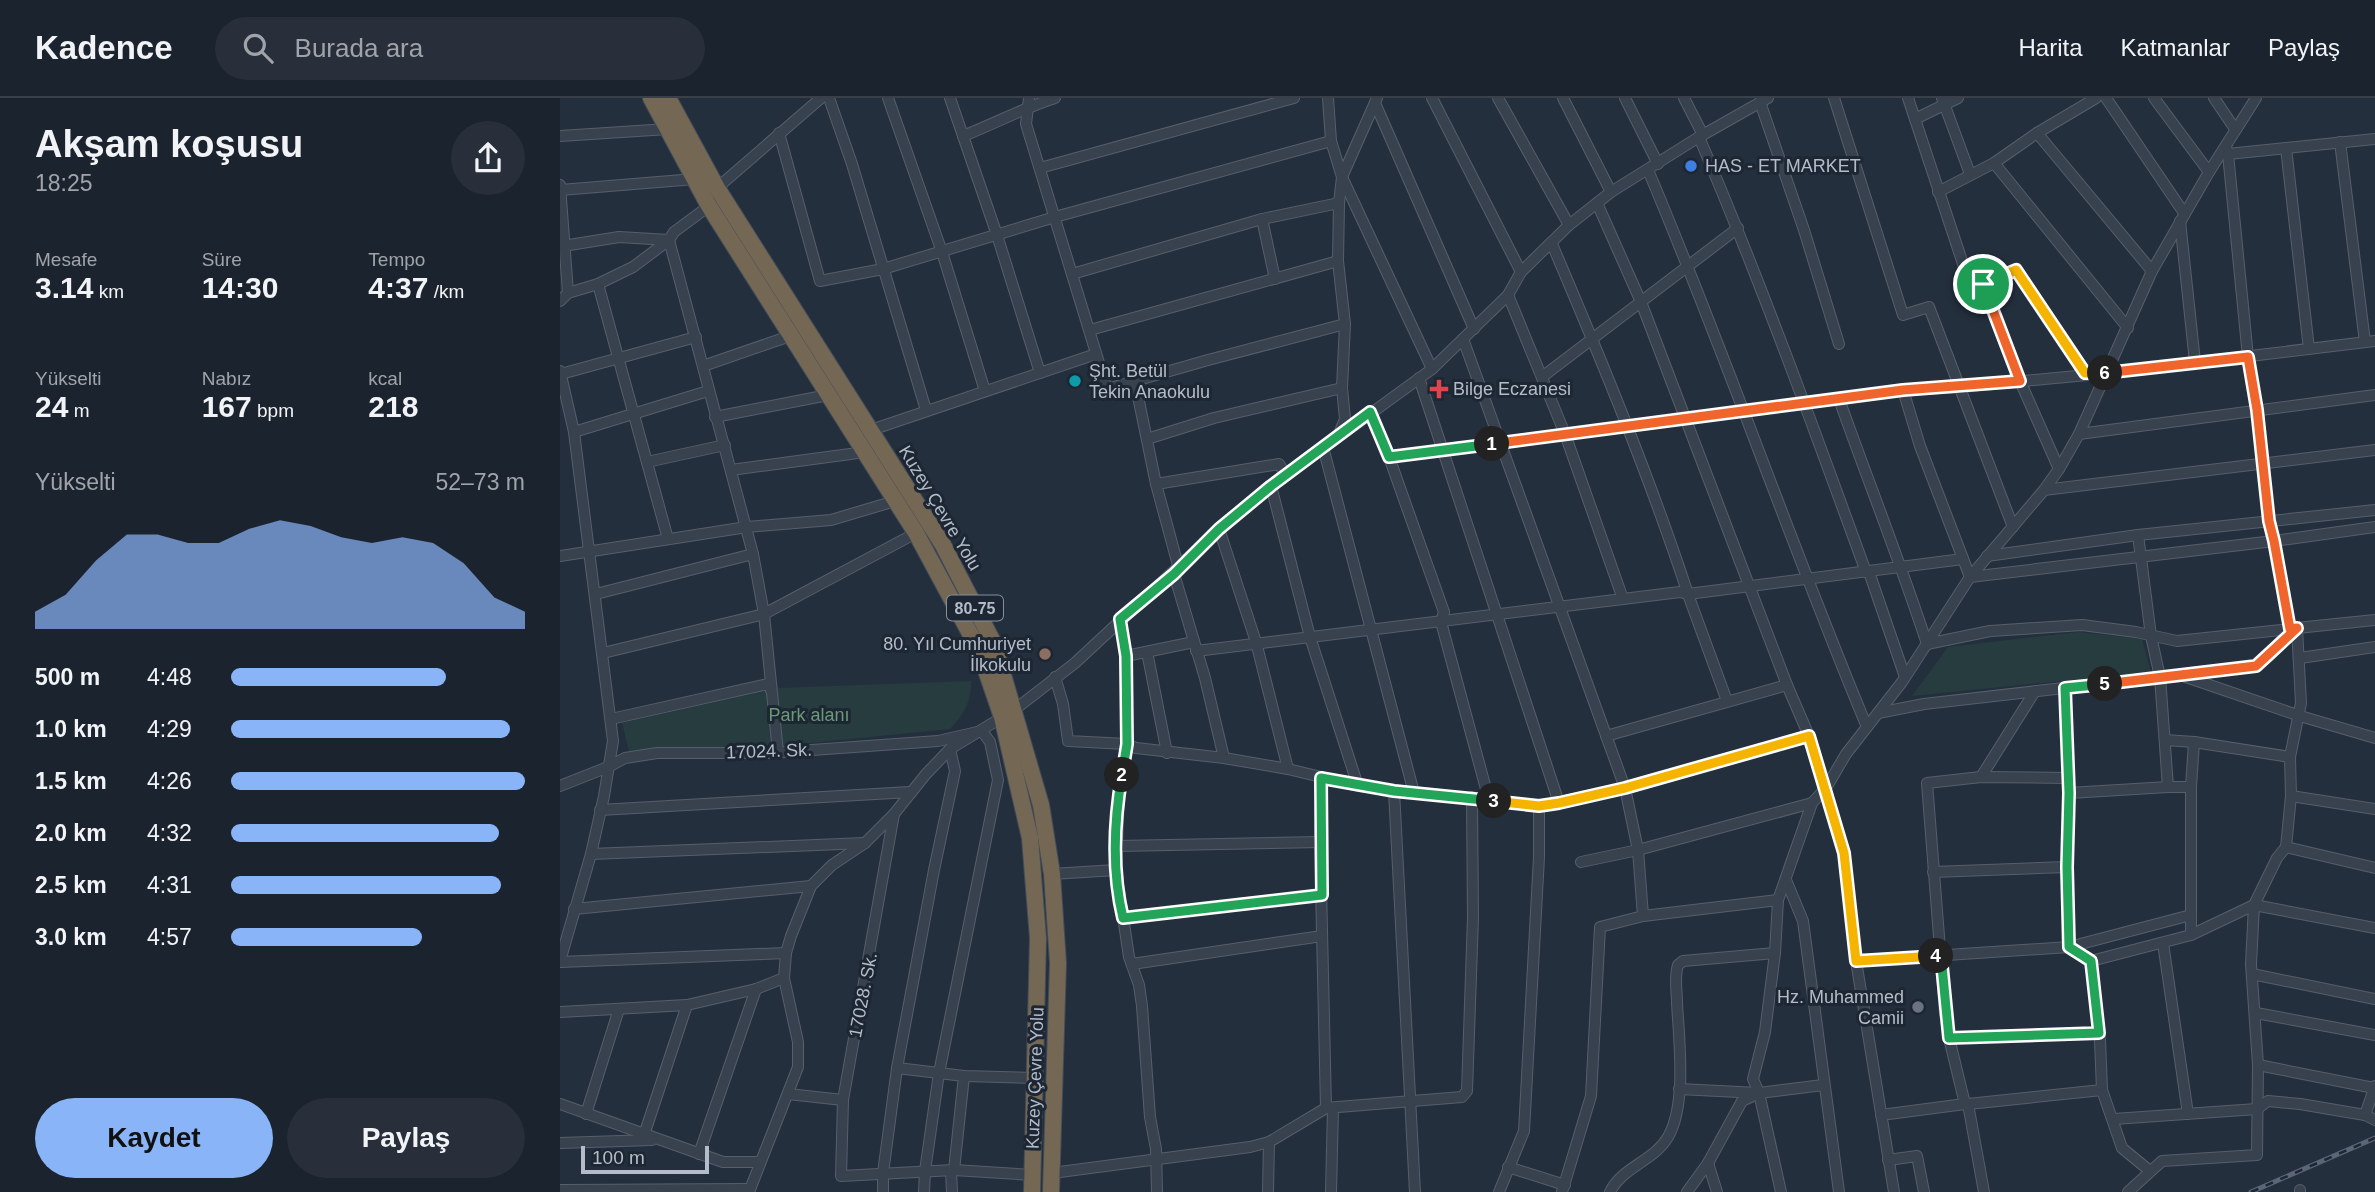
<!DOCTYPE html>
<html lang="tr">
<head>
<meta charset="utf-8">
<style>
  :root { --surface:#1b232e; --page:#282f3a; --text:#f1f3f6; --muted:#a0a4aa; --line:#39404a; --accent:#8ab4f8 }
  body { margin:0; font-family:Helvetica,sans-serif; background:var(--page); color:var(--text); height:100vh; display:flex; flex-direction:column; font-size:26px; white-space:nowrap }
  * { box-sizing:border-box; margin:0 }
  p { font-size:23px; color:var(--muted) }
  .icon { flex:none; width:38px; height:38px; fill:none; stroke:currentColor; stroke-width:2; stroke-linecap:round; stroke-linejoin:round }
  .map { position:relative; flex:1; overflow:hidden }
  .side { display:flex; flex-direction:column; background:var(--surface); width:560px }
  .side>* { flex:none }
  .scale { position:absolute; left:21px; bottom:18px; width:128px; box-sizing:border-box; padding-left:7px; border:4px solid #b4bcc9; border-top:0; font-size:19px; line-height:24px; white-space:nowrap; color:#b4bcc9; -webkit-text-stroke:5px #1d2633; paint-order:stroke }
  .pin { position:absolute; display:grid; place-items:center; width:60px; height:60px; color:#fff; margin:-30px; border:4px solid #fff; border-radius:50%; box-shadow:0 2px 7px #0007 }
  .km { position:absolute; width:35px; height:35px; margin:-18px; border-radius:50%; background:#222; color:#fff; font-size:19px; line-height:35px; text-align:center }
  .round { display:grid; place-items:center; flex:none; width:74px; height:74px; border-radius:37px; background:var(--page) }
  .overview { display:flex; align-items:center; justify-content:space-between; height:119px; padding:0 35px }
  h1 { font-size:38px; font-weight:800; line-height:52px }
  .stats { display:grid; grid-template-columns:repeat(3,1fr); gap:10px; height:119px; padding:7px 35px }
  .stats div { display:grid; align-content:center }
  .stats b { font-size:30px; font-weight:800 }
  .stats small { font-size:19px; font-weight:400 }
  .stats p { font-size:19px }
  .chart { height:196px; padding:14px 35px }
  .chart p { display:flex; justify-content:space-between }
  .chart svg { width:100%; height:126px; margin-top:7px; fill:var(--accent); opacity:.7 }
  .cta { display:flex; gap:14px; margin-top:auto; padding:14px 35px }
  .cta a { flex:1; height:80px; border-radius:42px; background:var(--accent); color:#111; font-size:28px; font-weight:800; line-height:80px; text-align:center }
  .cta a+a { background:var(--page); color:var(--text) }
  ul { padding:0 35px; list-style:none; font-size:23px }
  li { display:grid; grid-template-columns:112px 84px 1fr; align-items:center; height:52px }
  li i { height:18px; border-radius:9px; background:var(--accent) }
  header { display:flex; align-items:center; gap:42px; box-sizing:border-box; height:98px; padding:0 35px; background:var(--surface); border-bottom:2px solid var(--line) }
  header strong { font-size:33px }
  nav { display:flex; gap:38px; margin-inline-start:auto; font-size:24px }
  .search { width:490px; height:63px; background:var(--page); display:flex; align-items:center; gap:18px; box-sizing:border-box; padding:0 24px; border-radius:38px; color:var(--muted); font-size:26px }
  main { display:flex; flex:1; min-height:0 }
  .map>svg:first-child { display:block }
  .green { fill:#263c3f }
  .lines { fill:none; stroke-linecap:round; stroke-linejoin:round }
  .minor-casing { stroke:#565f6c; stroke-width:12 }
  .highway-casing { stroke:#434c59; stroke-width:18 }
  .minor { stroke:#38414e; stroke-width:10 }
  .highway { stroke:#746855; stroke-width:16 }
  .rail-casing { stroke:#5a6575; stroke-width:5 }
  .rail { stroke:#1d2633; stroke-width:2.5; stroke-dasharray:8; stroke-linecap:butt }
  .split-1-casing { stroke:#fff; stroke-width:14 }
  .split-2-casing { stroke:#fff; stroke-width:14 }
  .split-3-casing { stroke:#fff; stroke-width:14 }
  .split-4-casing { stroke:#fff; stroke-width:14 }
  .split-5-casing { stroke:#fff; stroke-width:14 }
  .split-6-casing { stroke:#fff; stroke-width:14 }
  .split-7-casing { stroke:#fff; stroke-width:14 }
  .split-1 { stroke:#f0652b; stroke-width:9 }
  .split-2 { stroke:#22a559; stroke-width:9 }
  .split-3 { stroke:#22a559; stroke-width:9 }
  .split-4 { stroke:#f5b400; stroke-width:9 }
  .split-5 { stroke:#22a559; stroke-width:9 }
  .split-6 { stroke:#f0652b; stroke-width:9 }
  .split-7 { stroke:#f5b400; stroke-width:9 }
  .shop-dot { fill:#3f7fe0; stroke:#1d2633; stroke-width:2.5 }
  .culture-dot { fill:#0f9aa8; stroke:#1d2633; stroke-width:2.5 }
  .health-dot { fill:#e0444e; stroke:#1d2633; stroke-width:2.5 }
  .education-dot { fill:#8d6e63; stroke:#1d2633; stroke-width:2.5 }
  .worship-dot { fill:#6b7280; stroke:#1d2633; stroke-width:2.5 }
  .labels { text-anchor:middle; stroke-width:6; stroke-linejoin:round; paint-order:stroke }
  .shield { fill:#1d2633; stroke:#878f9c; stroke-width:2 }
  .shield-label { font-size:16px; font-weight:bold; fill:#b4bcc9 }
  .poi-label { font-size:18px; fill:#b4bcc9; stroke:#1d2633; text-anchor:start }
  .street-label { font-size:18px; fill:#b4bcc9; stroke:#1d2633 }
  .park-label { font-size:18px; fill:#6b9a76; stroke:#1d2633 }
</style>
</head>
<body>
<header>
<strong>Kadence</strong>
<div class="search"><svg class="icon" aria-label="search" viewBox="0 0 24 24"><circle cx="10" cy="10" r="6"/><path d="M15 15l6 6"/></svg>Burada ara</div>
<nav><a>Harita</a><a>Katmanlar</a><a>Paylaş</a></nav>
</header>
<main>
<section class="side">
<div class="overview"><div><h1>Akşam koşusu</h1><p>18:25</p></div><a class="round"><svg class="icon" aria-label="share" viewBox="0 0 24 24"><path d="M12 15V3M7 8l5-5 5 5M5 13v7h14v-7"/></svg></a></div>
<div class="stats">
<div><p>Mesafe</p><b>3.14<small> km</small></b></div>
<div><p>Süre</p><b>14:30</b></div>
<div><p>Tempo</p><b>4:37<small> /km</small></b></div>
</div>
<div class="stats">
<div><p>Yükselti</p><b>24<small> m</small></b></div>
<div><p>Nabız</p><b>167<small> bpm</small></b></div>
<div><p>kcal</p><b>218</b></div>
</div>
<div class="chart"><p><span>Yükselti</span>52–73 m</p>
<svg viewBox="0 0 160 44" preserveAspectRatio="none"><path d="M0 44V38L10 32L20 20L30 11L40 11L50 14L60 14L70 9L80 6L90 8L100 12L110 14L120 12L130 14L140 21L150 33L160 38V44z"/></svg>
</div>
<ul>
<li><b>500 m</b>4:48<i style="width:73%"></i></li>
<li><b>1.0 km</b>4:29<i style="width:95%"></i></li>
<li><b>1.5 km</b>4:26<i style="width:100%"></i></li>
<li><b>2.0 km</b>4:32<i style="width:91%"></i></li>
<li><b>2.5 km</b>4:31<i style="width:92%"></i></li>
<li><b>3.0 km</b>4:57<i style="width:65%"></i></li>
</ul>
<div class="cta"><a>Kaydet</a><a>Paylaş</a></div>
</section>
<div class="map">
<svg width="1815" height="1094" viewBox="0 0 1815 1094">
  <rect width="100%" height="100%" fill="#242f3e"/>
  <g class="green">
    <polygon points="1518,534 1582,541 1591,574 1352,598 1388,549"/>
    <path d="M411,583C412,603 403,617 390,631L221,648L217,590Z"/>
    <polygon points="210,592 215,649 94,651 69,653 62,625"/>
  </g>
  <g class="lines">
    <g class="minor-casing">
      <g id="minor">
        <polyline points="269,0 292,66 366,312"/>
        <polyline points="328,0 382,154 425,293"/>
        <polyline points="390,0 437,137 480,275"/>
        <polyline points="469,0 466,26 547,291 648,262 785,226"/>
        <polyline points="768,0 771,43 782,79 779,105 778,163 785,226 782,290 785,321 779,336"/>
        <polyline points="817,0 782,79 872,271"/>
        <polyline points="872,0 961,174"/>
        <polyline points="938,0 1009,127"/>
        <polyline points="1003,0 1051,94"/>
        <polyline points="1065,0 1098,66"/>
        <polyline points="1124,0 1143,37"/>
        <polyline points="1274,0 1343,217 1369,209 1453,429"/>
        <polyline points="1348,0 1406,175 1420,178 1460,283 1499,371"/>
        <polyline points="1382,0 1410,76"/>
        <polyline points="1546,0 1624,115"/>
        <polyline points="1594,0 1649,74"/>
        <polyline points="1654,0 1675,31"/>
        <polyline points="1200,4 1244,132 1279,246"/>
        <polyline points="815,5 914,231"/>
        <polyline points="1355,21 1398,0"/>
        <polyline points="219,35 260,183 323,171 495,119 771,43"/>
        <polyline points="1477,35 1592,173"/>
        <polyline points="0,38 108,31"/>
        <path d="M403,38C434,26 463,10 495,0"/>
        <path d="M1139,39C1200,182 1253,328 1306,474"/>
        <polyline points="1780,44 1805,244"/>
        <polyline points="1666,49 1668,56 1815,41"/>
        <polyline points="1726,50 1749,251"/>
        <polyline points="1434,65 1568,230"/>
        <polyline points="480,70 734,0"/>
        <path d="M1088,72C1166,256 1230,445 1307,629"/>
        <polyline points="0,87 8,195"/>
        <polyline points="0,92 135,81"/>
        <polyline points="1378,94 1434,65 1477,35 1536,0"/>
        <polyline points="1037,105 1081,204 1227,587 1249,638 1284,756 1296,863 1334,1094"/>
        <polyline points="702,121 715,181"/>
        <polyline points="1620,123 1635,264"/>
        <path d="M992,146C1041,261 1089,377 1128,496L1403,461"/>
        <polyline points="3,148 59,139 109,142 193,456 204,516 218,654"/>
        <polyline points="512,176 702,121 779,105"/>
        <polyline points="38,186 108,441"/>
        <polyline points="1423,186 1456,172 1526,276"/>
        <polyline points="948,197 1005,336 1063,501"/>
        <polyline points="0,203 8,195 38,186 73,169 109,142 114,134 149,108 157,90 261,0"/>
        <polyline points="530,232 778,163"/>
        <polyline points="903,241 1065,690 1078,752 1083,818"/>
        <polyline points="143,268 230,238"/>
        <polyline points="0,273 14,334 53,643 44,698 31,756 0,863"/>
        <polyline points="1,276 136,239"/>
        <polyline points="982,279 1178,130"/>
        <polyline points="859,280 999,705"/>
        <polyline points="575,284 596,386 619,471"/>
        <polyline points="1343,292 1360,348 1410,479 1714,443 1815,429"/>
        <path d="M1279,301C1308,383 1340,463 1367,546L1430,533L1522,527L1576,534L1617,543L1730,531"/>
        <polyline points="810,314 829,359 1343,292 1401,289 1548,275 1815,243"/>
        <polyline points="155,319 268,297"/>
        <polyline points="311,332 536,256"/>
        <polyline points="14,334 148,293"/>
        <polyline points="1519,336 1815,297"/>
        <polyline points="587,341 654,320 782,290"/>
        <polyline points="763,349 854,695"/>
        <polyline points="829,359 884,514 881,524 929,702"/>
        <polyline points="87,364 165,347"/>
        <polyline points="171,372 305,354"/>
        <polyline points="596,386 719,366 726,377"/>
        <polyline points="711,388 750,539 798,688"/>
        <polyline points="1484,392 1815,352"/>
        <polyline points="659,431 696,544 728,671"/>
        <polyline points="1578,437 1591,538 1600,579 1608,689"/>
        <polyline points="0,458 187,429 271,422 335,403"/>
        <polyline points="1427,458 1578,437 1815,412"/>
        <polyline points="1309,474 1345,579"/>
        <polyline points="614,476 645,580 664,660"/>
        <polyline points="1126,491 1167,603"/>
        <polyline points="36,496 193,456"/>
        <polyline points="560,521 566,558 567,646 559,695 556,772 569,859 579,887 582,908 590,1019 596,1051 597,1094"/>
        <polyline points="636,553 1063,501 1120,494 1128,496"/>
        <polyline points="587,554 607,655"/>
        <polyline points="43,555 204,516 356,435"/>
        <polyline points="566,558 634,544"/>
        <polyline points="1740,560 1815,549"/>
        <polyline points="1623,578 1740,618 1815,640"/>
        <polyline points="495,579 503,606 508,643 567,646 576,650 664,660 728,671 798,688 979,708 1065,690 1249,638"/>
        <polyline points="1505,590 1509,695 1507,769 1509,849"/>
        <polyline points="1318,615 1364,606 1696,568 1709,558 1737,530 1815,522"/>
        <polyline points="51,621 208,586 211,592"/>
        <polyline points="1046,638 1227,587"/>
        <polyline points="1605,642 1634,644 1730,659"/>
        <polyline points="1421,679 1475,593"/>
        <polyline points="761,680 760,744 766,1010"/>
        <polyline points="0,688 48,669 65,660 97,655 210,655 378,643 422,633 430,644 438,682 379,975 365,1073 364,1094"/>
        <polyline points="834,693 855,1094"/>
        <polyline points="1509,695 1608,689 1631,689"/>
        <polyline points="1731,698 1815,711"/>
        <polyline points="40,712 350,694"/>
        <polyline points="334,716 283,1002 281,1078 394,1072 473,1077"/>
        <polyline points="557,748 760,744"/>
        <polyline points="1726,749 1815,770"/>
        <polyline points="31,756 305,745"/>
        <polyline points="1021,764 1078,752 1252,705"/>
        <polyline points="1373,774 1507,769"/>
        <polyline points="492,776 556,772"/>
        <polyline points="1226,782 1243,823 1279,1094"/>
        <polyline points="14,811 251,788"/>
        <polyline points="563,820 762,797"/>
        <polyline points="1631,837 1631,689 1634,644"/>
        <polyline points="1603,845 1628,1016"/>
        <polyline points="1509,849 1531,863 1540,942 1542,992 1562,1050 1590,1073"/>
        <polyline points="1296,863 1509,849 1631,817"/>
        <polyline points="1531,863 1631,837 1694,807 1815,830"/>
        <polyline points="0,864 226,855"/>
        <polyline points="572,866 762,838"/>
        <polyline points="1692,876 1815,901"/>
        <polyline points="0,914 127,907 196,891 224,880"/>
        <polyline points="1696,915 1815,937"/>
        <polyline points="1389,940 1539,935"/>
        <polyline points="1698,967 1814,990"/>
        <polyline points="337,970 404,978 475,980"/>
        <polyline points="1119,991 1199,995 1263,987"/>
        <polyline points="1199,995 1221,1094"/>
        <polyline points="228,996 283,1002"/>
        <polyline points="0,1006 163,1064 200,1064"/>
        <polyline points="1408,1006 1542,992"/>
        <polyline points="26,1016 59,911"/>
        <polyline points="1321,1017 1405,1006"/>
        <polyline points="1805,1017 1815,988"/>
        <polyline points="1554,1021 1697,1011 1708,1003 1740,1006 1805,1017 1815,1022"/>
        <polyline points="84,1037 127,907"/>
        <polyline points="0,1045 92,1042"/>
        <polyline points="139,1056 196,891"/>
        <polyline points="1328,1062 1357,1058 1364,1094"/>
        <polyline points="1148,1065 1157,1094"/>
        <polyline points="948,1069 1005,1087"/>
        <polyline points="394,1072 404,978"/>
        <polyline points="391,1073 392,1094"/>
        <polyline points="492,1075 690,1049 709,1044 766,1010 902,999 907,993 913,819 912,699"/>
        <polyline points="0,1092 190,1091"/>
        <polyline points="189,1094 238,969 238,944 224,880 226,855 231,838 251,788 272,767 305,745 334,716 366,676 390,651 454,612 515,565 659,431 711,388 872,271 948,197 961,174 1009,127 1051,94 1139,39 1208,0"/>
        <polyline points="323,1094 323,1075 337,970 374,772 395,673 390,651"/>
        <polyline points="708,1094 709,1044"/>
        <polyline points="771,1094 773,1010"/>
        <polyline points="939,1094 964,1033 979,759 979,708"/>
        <polyline points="1002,1094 1031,998 1040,829 1083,818 1218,802"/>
        <path d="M1050,1094C1062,1069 1094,1063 1108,1039C1127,1006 1119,942 1117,905C1117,893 1114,879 1118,867L1123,863L1215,855"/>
        <polyline points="1127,1094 1148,1065 1182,1003 1199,995 1193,981 1205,934 1215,855 1218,802 1252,705 1266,690 1286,656 1342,584 1410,479 1484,392 1499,371 1519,336 1592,173 1649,74 1696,0"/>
        <polyline points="1424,1094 1408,1006 1405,1006 1389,940 1385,915 1367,685 1421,679 1508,680"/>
        <polyline points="1568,1094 1602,1063 1697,1057 1698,967 1691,866 1694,807 1717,760 1726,749 1731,698 1730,659 1741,605 1737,530 1730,531 1714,443 1709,423 1697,312 1688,259 1668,56"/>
        <polyline points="1740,1094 1740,1092"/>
      </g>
    </g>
    <g class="highway-casing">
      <g id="highway">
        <polyline points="91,0 149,108 356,435 419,552 442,619 470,740 478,840 472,1094"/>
        <polyline points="108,0 157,90 383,447 434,546 481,707 492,776 498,865 491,1094"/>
      </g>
    </g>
    <use href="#minor" class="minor"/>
    <use href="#highway" class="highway"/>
    <g class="rail-casing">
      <polyline id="rail" points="1691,1094 1815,1040"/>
    </g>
    <use href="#rail" class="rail"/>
  </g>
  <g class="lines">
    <g class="split-1-casing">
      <polyline id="split-1" points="932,346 1343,292 1460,283 1423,186"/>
    </g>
    <g class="split-2-casing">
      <polyline id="split-2" points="562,677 567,646 566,558 560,521 614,476 659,431 711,388 810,314 829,359 932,346"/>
    </g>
    <g class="split-3-casing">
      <path id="split-3" d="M562,677C554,723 552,774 563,820L762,797L761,680L834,693L934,703"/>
    </g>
    <g class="split-4-casing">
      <polyline id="split-4" points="934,703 979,708 999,705 1065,690 1249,638 1284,755 1296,863 1376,858"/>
    </g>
    <g class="split-5-casing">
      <polyline id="split-5" points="1376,858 1381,858 1389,940 1539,935 1531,863 1509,849 1507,769 1509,695 1505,590 1545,586"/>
    </g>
    <g class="split-6-casing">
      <polyline id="split-6" points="1545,586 1696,568 1737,530 1730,531 1714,443 1709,423 1697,312 1688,259 1545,275"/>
    </g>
    <g class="split-7-casing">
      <polyline id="split-7" points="1423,186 1456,172 1525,275 1545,275"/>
    </g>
    <use href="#split-1" class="split-1"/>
    <use href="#split-2" class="split-2"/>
    <use href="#split-3" class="split-3"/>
    <use href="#split-4" class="split-4"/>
    <use href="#split-5" class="split-5"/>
    <use href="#split-6" class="split-6"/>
    <use href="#split-7" class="split-7"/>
  </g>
  <circle class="shop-dot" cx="1131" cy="68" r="7"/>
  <circle class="culture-dot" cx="515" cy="283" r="7"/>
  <path class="health-dot" d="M875.5 280.5h7v7h7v7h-7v7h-7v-7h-7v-7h7z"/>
  <circle class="education-dot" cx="485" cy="556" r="7"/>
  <circle class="worship-dot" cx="1358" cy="909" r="7"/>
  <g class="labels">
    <rect class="shield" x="387" y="497.5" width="56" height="25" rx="5"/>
    <g class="shield-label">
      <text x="415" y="516">80-75</text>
    </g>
    <g class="poi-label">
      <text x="1145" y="74">HAS - ET MARKET</text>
      <text x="529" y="279">Şht. Betül<tspan x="529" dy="21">Tekin Anaokulu</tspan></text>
      <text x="893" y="297">Bilge Eczanesi</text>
      <text x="471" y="552" text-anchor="end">80. Yıl Cumhuriyet<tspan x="471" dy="21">İlkokulu</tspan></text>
      <text x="1344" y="905" text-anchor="end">Hz. Muhammed<tspan x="1344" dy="21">Camii</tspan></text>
    </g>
    <g class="street-label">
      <text transform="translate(380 410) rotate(59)" y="6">Kuzey Çevre Yolu</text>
      <text transform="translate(209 653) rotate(-2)" y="6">17024. Sk.</text>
      <text transform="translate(303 897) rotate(-79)" y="6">17028. Sk.</text>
      <text transform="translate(475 980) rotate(-88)" y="6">Kuzey Çevre Yolu</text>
    </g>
    <g class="park-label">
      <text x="249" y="623">Park alanı</text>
    </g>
  </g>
</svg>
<div class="scale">100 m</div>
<div class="pin" style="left:1423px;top:186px;background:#1e9e55"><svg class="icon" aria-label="arrive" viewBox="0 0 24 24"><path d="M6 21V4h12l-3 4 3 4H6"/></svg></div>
<b class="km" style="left:932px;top:346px">1</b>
<b class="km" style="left:562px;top:677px">2</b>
<b class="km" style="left:934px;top:703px">3</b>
<b class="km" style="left:1376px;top:858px">4</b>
<b class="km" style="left:1545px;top:586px">5</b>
<b class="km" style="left:1545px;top:275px">6</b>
</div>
</main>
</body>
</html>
